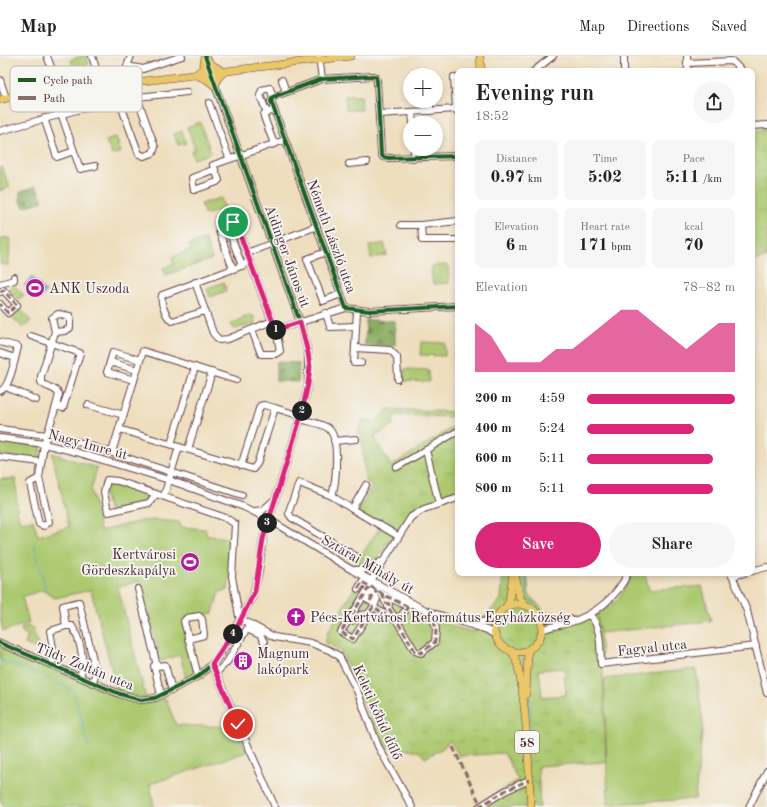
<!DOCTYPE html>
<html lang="en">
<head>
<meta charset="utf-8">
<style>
  :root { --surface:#fff; --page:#f6f6f6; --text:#222; --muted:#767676; --line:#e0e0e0; --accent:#db2777 }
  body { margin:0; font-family:"Old Standard TT",serif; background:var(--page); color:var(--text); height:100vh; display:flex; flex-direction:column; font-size:15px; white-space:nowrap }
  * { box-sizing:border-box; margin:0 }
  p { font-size:13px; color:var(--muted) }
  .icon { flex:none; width:22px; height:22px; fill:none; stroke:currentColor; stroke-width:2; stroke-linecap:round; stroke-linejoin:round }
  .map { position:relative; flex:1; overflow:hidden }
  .side { position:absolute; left:455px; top:12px; width:300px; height:508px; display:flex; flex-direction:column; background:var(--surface); border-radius:8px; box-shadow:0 2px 6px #0003 }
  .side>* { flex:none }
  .tools { position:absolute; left:403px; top:12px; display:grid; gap:8px }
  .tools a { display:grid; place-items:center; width:40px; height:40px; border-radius:50%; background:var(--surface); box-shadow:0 2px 6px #0003; font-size:20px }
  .pin { position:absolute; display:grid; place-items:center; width:34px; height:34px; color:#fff; margin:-17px; border:2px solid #fff; border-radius:50%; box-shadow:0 1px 4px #0007 }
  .km { position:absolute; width:20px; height:20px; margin:-10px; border-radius:50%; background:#222; color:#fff; font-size:11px; line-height:20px; text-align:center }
  .round { display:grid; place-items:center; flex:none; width:42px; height:42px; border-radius:21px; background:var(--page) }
  .summary { display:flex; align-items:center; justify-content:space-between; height:68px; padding:0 20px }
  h1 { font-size:22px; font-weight:800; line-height:30px }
  .metrics { display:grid; grid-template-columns:repeat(3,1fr); gap:6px; height:68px; padding:4px 20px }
  .metrics div { display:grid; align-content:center; border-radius:8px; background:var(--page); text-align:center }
  .metrics b { font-size:17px; font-weight:800 }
  .metrics small { font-size:11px; font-weight:400 }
  .metrics p { font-size:11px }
  .chart { height:112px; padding:8px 20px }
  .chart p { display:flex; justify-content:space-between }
  .chart svg { width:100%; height:72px; margin-top:4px; fill:var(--accent); opacity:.7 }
  .action { display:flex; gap:8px; margin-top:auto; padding:8px 20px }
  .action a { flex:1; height:46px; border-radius:24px; background:var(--accent); color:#fff; font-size:16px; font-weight:800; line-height:46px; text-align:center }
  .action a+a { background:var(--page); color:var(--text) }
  ul { padding:0 20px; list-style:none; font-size:13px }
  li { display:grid; grid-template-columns:64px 48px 1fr; align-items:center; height:30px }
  li i { height:10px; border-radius:5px; background:var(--accent) }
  header { display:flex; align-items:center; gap:24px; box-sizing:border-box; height:56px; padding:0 20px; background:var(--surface); border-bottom:1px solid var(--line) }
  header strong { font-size:19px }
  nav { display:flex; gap:22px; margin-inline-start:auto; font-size:14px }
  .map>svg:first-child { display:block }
  .grass { fill:url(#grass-tufts); stroke:#7b744e; fill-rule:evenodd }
  .forest { fill:url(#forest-firs); stroke:#6a6646 }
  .green { fill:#acc970; stroke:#7b744e }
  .water { fill:#59a6d2; stroke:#52627e }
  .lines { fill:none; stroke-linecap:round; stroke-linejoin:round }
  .stream { stroke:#59a6d2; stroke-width:1 }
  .minor-casing { stroke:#633c41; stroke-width:8 }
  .major-casing { stroke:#633c41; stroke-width:8 }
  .minor { stroke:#fff; stroke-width:6 }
  .major { stroke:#eac769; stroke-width:7 }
  .quiet { stroke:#8d6e63; stroke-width:3; stroke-dasharray:6 3; stroke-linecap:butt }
  .cycleway-casing { stroke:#f6f6f2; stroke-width:6 }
  .cycleway { stroke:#1b5e20; stroke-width:4 }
  .route-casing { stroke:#fff; stroke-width:8 }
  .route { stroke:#db2777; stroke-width:5 }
  .labels { text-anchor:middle; stroke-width:3.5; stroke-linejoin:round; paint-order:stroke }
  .shield { fill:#f6f6f2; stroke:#7e6067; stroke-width:1 }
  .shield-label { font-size:13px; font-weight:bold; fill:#4a1f2b }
  .street-label { font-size:14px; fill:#4a1f2b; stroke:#f6f6f2 }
  .poi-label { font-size:14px; fill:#4a1f2b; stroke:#f6f6f2; text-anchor:start }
  .key { fill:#f6f6f2; stroke:#c2b6b6; stroke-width:1 }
  .key-label { font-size:11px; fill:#4a1f2b }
</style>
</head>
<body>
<header>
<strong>Map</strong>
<nav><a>Map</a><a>Directions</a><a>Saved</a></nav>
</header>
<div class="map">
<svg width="767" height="751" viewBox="0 0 767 751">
  <defs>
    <pattern id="grass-tufts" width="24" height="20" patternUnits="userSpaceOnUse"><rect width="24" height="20" fill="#acc970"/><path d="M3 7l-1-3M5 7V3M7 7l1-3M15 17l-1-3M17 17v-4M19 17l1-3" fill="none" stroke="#96ac61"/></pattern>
    <pattern id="forest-firs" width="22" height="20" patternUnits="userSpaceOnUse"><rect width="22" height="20" fill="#89ad62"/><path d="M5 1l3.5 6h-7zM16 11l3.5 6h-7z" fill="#728c51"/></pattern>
  </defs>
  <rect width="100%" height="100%" fill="#f6f6f2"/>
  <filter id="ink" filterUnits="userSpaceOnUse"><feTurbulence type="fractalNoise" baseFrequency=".025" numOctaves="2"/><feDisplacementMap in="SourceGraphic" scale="8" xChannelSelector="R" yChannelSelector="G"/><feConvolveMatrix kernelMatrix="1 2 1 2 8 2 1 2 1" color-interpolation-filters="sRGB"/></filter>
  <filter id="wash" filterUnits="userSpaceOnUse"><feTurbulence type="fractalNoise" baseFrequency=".012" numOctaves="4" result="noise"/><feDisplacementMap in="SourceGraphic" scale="16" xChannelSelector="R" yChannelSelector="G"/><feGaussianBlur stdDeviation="0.9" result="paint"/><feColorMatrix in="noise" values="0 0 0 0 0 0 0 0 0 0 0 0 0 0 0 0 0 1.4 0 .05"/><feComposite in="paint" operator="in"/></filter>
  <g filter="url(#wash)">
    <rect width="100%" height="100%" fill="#eedebe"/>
    <g class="grass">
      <polygon points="767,73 767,201 752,205 752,74"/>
      <path d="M388,353L458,356V361L394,359L393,369L374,381L391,410L458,368V439L430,447L409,458L375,506C368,511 363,513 355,509L380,471L357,457L372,430L365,425L361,378H357L362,364L376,365Z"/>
      <path d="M503,517H527L529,539L545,556L583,560L597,558C605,607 604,657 606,706L538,710L540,751H474L518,724L504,697L459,700L450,684L443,692L425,702L420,696L383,690L342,597L330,588L325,587L328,576L358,526C396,546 432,566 474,576L475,562L485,561L501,543ZM564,612L566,639L542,641L539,614Z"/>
    </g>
    <g class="forest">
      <polygon points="36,130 43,145 24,151 20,144 20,136"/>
      <polygon points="366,264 395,265 395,290 365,289"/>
      <polygon points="276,306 299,307 298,326 276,325"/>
    </g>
    <g class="green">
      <polygon points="82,0 86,0 89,8 74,13 71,4"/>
      <polygon points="345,40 361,40 362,54 346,54"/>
      <polygon points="200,66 211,97 194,103 191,95 195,93 187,71"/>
      <polygon points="182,75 186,87 178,89 174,78"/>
      <polygon points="116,81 121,96 112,99 106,85"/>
      <polygon points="1,110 10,131 0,135 0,111"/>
      <polygon points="221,142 225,153 205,159 201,148"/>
      <polygon points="0,182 10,182 9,209 0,208"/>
      <polygon points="205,183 212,203 166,219 163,212 174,208 172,201 191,194 189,189"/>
      <polygon points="384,187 387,199 371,202 369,190"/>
      <polygon points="448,209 449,227 433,228 431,210"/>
      <polygon points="224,226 226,235 210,241 207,232"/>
      <polygon points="13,228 24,239 18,244 8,233"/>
      <polygon points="19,252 31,265 23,272 11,260"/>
      <polygon points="250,259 255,261 254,268 234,273 231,268"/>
      <polygon points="421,286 445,287 445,300 420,299"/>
      <polygon points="404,313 429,314 429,326 404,325"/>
      <polygon points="0,386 41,390 39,403 0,399"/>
      <polygon points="52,397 97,412 91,434 100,475 141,465 154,464 179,466 181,471 205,473 207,480 232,482 228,534 219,536 213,557 184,562 198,620 187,626 180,599 156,606 154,596 158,594 139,525 118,531 146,643 141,643 117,634 91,534 55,542 42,534 22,541 29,567 3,575 0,561 0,423 16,423 17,455 20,466 33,464 38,480 69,471"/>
      <polygon points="107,425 156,438 149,446 109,455 104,436"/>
      <path d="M632,517H645L649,534L702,530L711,565L600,577L597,558C618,546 623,538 632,517Z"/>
      <polygon points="29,570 33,572 39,594 25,588 28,580 23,577 21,572"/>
      <polygon points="0,590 131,646 146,647 166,643 176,669 236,671 247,696 150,728 154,751 4,751 0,744"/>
      <polygon points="696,613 703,668 695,743 608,748 604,623"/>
    </g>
    <polygon class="water" points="32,221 46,236 38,244 24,229"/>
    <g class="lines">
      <g class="stream">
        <polyline points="34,489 47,537"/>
        <path d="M525,517L527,542C535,548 540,555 547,560"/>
        <polyline points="532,596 540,589 547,575"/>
        <polyline points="0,604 38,618 73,634"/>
        <polyline points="530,635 531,663"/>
        <polyline points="74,637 89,692"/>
        <polyline points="531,668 533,691"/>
      </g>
    </g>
  </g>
  <g filter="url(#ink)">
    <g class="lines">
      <g class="minor-casing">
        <g id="minor">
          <polyline points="47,0 67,55"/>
          <polyline points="92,0 98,19"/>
          <polyline points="131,0 127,10 143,13 182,0"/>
          <polyline points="319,0 322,23"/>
          <polyline points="624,0 624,15"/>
          <polyline points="687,0 688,15"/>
          <polyline points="687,7 732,5 742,15"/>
          <polyline points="534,15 553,0"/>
          <polyline points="454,21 456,53"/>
          <polyline points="0,24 6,42"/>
          <polyline points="282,24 286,36"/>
          <polyline points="119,44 139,98 144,100 153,97 155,91 137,41"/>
          <polyline points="422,45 422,47 430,46 430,55"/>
          <polyline points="209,47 229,102"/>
          <polyline points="274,54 264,58 264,61 274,88"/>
          <polyline points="412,56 413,67"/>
          <polyline points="61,57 80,113 95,110"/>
          <polyline points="267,57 260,39 262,34 270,32 273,41"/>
          <polyline points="379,58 456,53 458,56"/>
          <polyline points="44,62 57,101 74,95"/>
          <polyline points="752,70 767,69"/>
          <polyline points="0,75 95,49 137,41 187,36"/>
          <polyline points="414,93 414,102"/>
          <polyline points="458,100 389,102 383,101 381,98 377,25 376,21 374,20 322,23 273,41 271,45 346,252 369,255 458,250"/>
          <polyline points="349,108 367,106"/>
          <polyline points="215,113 192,122 194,134 217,126 219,124 213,109 285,84"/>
          <polyline points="458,165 421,169 422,184 458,184"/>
          <polyline points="401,169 421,169"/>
          <polyline points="240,178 231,180 242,210"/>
          <polyline points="326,196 307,203 323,245 341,238"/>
          <polyline points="247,197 317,170"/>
          <polyline points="233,213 219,175 220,170 229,166 235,167 237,171 277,278 280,295 275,298 261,298 252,274"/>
          <polyline points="195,226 213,277 219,284 228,283 272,265"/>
          <polyline points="0,228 14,224 14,221"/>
          <polyline points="0,236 3,234 17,249 8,257 0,248"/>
          <path d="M205,255L172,265C166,261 160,247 162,239L244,209L249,205"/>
          <polyline points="357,255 354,307 361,307"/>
          <polyline points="326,257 330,271 356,270"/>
          <polyline points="275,274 346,252"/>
          <path d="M55,276L52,262L58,258L70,260V272L65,275L55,276L41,320V326C46,332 55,331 59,338L56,350"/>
          <polyline points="31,280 80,297 63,352 56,350 44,388 39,422 30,427 39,468 44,470 49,466 39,422"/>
          <path d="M0,286L18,291C15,302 10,332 0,335"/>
          <polyline points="355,292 390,294 397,301 398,323"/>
          <polyline points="0,297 15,302"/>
          <polyline points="110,306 137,314"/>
          <polyline points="134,324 107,316 113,296 140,304"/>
          <polyline points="6,331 36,344"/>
          <polyline points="88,349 124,359"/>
          <path d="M300,363C309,366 323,367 329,373C340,383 336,427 332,440"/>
          <polyline points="0,373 47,379"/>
          <polyline points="119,373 253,413 257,408 275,352 301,360"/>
          <polyline points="0,382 44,388 76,396 169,424 244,451 268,463 352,514 412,547 427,555 487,574 495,579"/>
          <polyline points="75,385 242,439"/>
          <polyline points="334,385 356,383"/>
          <polyline points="171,388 195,311"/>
          <polyline points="188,393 212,316"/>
          <polyline points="426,394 439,448"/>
          <polyline points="112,396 143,295 236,324"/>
          <polyline points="0,401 41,406"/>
          <polyline points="241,410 260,350 264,349 275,352"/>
          <polyline points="397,411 458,375"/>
          <polyline points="156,438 149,447 108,456 104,436 107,424 118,425 226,462 235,468 232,521 240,566"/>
          <polyline points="164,440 179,391"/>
          <polyline points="352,453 398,480"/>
          <polyline points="255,455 263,454 273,445"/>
          <polyline points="357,501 292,462 289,458 289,455 299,427 332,440 352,453 366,429"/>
          <polyline points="354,514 370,513 380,506"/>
          <polyline points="752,515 767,511"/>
          <polyline points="731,517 747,555 767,637"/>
          <polyline points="732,520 744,517"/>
          <polyline points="371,525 411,461 424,453 458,442"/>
          <polyline points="138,533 157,610 154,610 161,639"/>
          <path d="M358,533L362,526C369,530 376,533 382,538L429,561L434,565L436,573L435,586L421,597L415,595L397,565L373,551L353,583L341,576L370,530"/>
          <polygon points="373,537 377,543 375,548 363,541 367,538"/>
          <polyline points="382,538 386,547 389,548 388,551 397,565 408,551"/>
          <path d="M589,559C602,569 600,593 601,608L756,590"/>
          <polyline points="241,563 274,581 311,587 329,594 339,600 358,637 378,690 412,751"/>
          <polyline points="539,563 570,563"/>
          <polyline points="466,565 483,566 497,560"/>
          <polyline points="348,566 358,563 360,559 369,558"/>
          <path d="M66,570H72C80,583 86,607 80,620"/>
          <polyline points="247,573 260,579 264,586"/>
          <path d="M541,578L544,573C552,570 561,569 568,567C594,560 617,541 628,517"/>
          <polyline points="188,583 204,579 202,563 199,560 187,562 184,565 198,620"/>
          <polyline points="0,587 120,638 141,644 155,642 199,620 212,608 221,598 253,540 259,515 263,483 301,360 308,328 308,297 300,266 206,4"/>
          <polyline points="52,608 54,597 50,575 66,570 63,550 79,546 96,616 93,626"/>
          <polyline points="212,608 275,751"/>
          <polyline points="157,610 165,609 172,634"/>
          <polyline points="216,617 227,606 250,568"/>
          <polyline points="479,751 505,735 529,724"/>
          <polyline points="749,751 767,715"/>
        </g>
      </g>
      <g class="major-casing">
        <g id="major">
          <polyline points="480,0 481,15"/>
          <polyline points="205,1 211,8 224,16"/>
          <polyline points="195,19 203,12 205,1"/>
          <polyline points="198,20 206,23 215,30 218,22 224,16"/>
          <path d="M0,44C31,35 63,20 96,19C112,19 127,26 144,25L351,0"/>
          <polyline points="515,518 519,540 525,549"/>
          <circle cx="518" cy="572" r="24"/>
          <polyline points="506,551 509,546 513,517"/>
          <path d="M511,595C526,610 529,724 531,751"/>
          <polyline points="526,638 528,596 530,592"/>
        </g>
      </g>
      <use href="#minor" class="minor"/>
      <use href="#major" class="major"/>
      <g class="quiet">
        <polyline points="0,236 3,234 17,249 8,257 0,248"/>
        <path d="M358,533L362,526C369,530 376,533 382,538L429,561L434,565L436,573L435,586L421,597L415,595L397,565L373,551L353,583L341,576L370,530"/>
        <polyline points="382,538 386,547 389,548 388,551 397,565 408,551"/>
        <polyline points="370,545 377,534"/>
        <polyline points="348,566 358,563 360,559 367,559 370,557"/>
        <polyline points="453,691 481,750"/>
        <polyline points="479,751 505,735 529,724"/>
      </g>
      <g class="cycleway-casing">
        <g id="cycleway">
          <polyline points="458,100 389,102 383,101 381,98 377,25 376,21 374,20 322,23 273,41 271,45 346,252 369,255 458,250"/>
          <polyline points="0,587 120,638 141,644 155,642 199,620 212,608 221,598 253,540 259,515 263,483 301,360 308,328 308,297 300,266 205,0"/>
        </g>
      </g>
      <use href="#cycleway" class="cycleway"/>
    </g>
  </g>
  <g class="lines" filter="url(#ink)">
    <g class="route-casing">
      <polyline id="route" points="233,166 237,171 276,274 300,266 308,297 310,311 308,328 301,360 263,483 255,535 238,569 212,608 238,668"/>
    </g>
    <use href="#route" class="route"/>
  </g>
  <defs>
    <g id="stadium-disc" transform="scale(1)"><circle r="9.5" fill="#b5179e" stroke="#f6f6f2"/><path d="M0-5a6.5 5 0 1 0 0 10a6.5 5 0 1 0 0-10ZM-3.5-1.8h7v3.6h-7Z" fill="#fff"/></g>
    <g id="church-disc" transform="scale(1)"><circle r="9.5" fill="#b5179e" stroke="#f6f6f2"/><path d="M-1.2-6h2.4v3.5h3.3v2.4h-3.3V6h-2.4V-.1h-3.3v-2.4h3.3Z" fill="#fff"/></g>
    <g id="building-disc" transform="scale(1)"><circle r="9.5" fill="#b5179e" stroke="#f6f6f2"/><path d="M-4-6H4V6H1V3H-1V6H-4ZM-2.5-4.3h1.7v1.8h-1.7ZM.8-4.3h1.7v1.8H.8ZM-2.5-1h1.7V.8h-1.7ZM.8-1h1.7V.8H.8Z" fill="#fff"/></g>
  </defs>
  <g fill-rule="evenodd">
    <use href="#stadium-disc" x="35" y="232"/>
    <use href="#stadium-disc" x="190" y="506"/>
    <use href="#church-disc" x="296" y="561"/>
    <use href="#building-disc" x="243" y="605"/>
  </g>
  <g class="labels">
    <rect class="shield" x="515" y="675" width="24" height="22" rx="3"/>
    <g class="shield-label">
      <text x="527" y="691">58</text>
    </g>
    <g class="street-label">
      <text transform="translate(332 180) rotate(70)" y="5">Németh László utca</text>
      <text transform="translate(288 200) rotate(70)" y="5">Aidinger János út</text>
      <text transform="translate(88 388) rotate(15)" y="5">Nagy Imre út</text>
      <text transform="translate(368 508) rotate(30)" y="5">Sztárai Mihály út</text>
      <text transform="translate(652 591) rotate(-6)" y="5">Fagyal utca</text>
      <text transform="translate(85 610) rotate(22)" y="5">Tildy Zoltán utca</text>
      <text transform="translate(378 656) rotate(66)" y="5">Keleti kőhíd dűlő</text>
    </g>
    <g class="poi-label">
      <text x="49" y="237">ANK Uszoda</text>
      <text x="176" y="503" text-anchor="end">Kertvárosi<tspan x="176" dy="16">Gördeszkapálya</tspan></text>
      <text x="310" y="566">Pécs-Kertvárosi Református Egyházközség</text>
      <text x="257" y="602">Magnum<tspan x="257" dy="16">lakópark</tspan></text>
    </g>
  </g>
  <rect x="10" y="10" width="132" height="46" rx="6" class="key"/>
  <rect x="18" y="22" width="18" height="4" fill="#1b5e20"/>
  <rect x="18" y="40" width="18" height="4" fill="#8d6e63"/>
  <g class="key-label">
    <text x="43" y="28">Cycle path</text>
    <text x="43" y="46">Path</text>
  </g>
</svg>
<div class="tools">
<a>+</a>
<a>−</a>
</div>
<div class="pin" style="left:233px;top:166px;background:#1e9e55"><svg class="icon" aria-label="arrive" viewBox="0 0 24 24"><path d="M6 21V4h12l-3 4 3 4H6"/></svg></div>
<div class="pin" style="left:238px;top:668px;background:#d93025"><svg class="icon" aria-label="check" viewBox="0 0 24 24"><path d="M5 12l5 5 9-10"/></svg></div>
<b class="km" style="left:276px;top:274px">1</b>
<b class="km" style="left:302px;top:355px">2</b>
<b class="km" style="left:267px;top:467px">3</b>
<b class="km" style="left:233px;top:578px">4</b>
<section class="side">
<div class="summary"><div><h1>Evening run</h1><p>18:52</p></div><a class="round"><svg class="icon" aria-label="share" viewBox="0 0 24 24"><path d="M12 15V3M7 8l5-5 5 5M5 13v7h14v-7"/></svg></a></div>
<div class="metrics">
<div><p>Distance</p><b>0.97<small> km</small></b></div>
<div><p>Time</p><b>5:02</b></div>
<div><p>Pace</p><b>5:11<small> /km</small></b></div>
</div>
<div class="metrics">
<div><p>Elevation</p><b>6<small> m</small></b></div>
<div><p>Heart rate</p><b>171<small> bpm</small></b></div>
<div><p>kcal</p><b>70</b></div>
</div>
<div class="chart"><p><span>Elevation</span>78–82 m</p>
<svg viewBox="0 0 160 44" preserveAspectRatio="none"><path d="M0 44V14L10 22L20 38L30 38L40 38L50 30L60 30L70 22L80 14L90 6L100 6L110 14L120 22L130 30L140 22L150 14L160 14V44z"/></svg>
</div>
<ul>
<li><b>200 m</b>4:59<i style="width:100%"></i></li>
<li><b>400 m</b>5:24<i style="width:72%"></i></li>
<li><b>600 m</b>5:11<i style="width:85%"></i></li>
<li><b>800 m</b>5:11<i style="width:85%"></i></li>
</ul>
<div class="action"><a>Save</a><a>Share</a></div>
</section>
</div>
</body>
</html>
